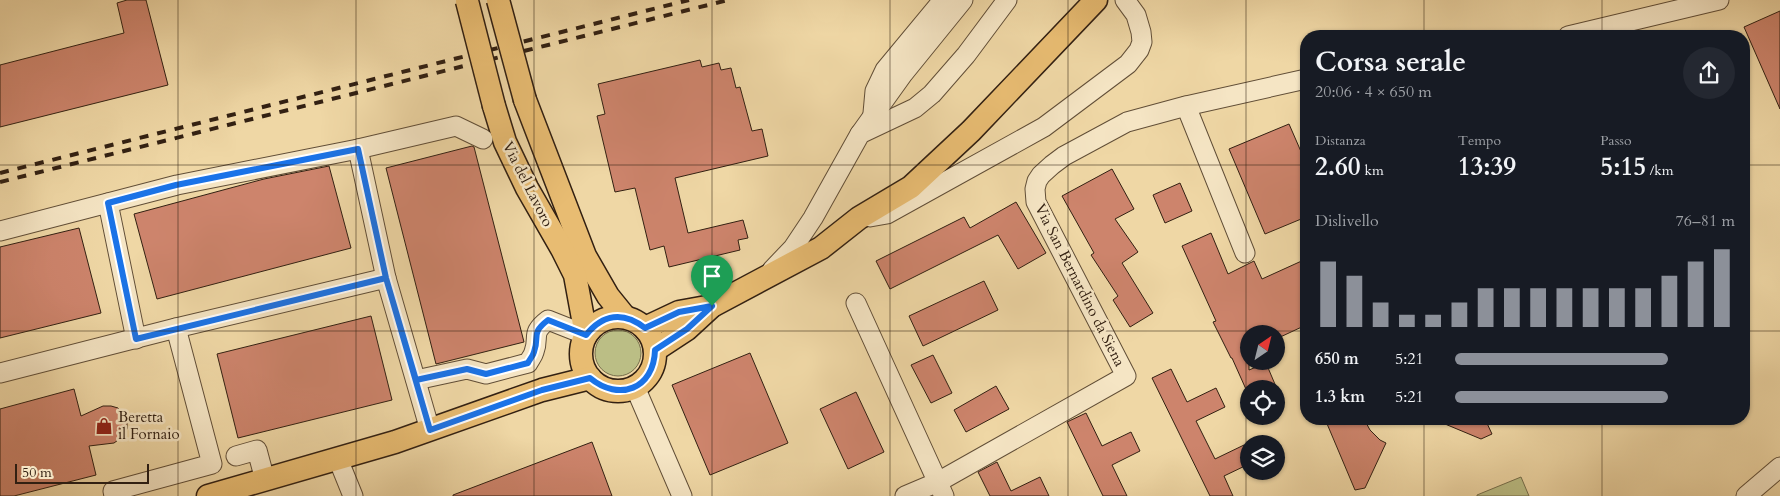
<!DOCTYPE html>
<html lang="it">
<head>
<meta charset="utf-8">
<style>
  :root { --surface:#171b24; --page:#242831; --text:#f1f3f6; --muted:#9ea1a6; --accent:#8c9099 }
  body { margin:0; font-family:Cardo,serif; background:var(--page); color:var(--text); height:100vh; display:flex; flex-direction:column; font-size:19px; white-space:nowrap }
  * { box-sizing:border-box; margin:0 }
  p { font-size:16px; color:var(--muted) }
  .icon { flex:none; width:28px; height:28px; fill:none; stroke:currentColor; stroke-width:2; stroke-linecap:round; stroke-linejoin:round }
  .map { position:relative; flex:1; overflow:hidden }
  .panel { position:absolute; left:1300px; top:30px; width:450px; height:395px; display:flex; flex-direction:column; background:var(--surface); border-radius:20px; box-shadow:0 1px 4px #0004 }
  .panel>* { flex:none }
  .needle { width:32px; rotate:35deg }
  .tools { position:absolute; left:1240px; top:325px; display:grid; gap:10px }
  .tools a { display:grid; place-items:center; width:45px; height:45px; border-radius:50%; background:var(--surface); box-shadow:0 1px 4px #0004; font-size:25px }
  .scale { position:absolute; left:15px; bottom:12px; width:134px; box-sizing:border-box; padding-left:5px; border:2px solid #322012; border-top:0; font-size:14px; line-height:18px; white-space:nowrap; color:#322012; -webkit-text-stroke:4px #f5e5c4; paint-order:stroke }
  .pin { position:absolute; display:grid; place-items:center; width:42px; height:42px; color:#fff; margin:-51px -21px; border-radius:50% 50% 50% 0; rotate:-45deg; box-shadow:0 0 5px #0007 }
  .pin .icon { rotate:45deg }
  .round { display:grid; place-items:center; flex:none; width:52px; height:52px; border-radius:26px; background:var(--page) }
  .head { display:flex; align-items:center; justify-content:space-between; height:85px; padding:0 15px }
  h1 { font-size:28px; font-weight:800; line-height:38px }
  .metrics { display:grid; grid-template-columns:repeat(3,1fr); gap:8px; height:85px; padding:5px 15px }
  .metrics div { display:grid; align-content:center }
  .metrics b { font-size:25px; font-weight:800 }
  .metrics small { font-size:14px; font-weight:400 }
  .metrics p { font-size:14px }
  .chart { height:140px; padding:10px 15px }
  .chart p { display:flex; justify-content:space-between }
  .chart svg { width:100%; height:90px; margin-top:5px; stroke:var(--accent); stroke-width:6 }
  ul { padding:0 15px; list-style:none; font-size:16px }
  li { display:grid; grid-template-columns:80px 60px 1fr; align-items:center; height:38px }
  li i { height:12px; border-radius:6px; background:var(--accent) }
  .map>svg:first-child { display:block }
  .green { fill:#bbbe85; stroke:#766f4c }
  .building { fill:#cd846c; stroke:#322012 }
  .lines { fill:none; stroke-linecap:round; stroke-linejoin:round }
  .minor-casing { stroke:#614e37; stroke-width:21 }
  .major-casing { stroke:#322012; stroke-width:25 }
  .minor { stroke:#f5e5c4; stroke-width:19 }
  .major { stroke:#e8bc72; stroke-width:22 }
  .rail { stroke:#322012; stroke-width:4; stroke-dasharray:9 9; stroke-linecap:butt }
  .major-bridge-casing { stroke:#322012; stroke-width:25; stroke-linecap:butt }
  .major-bridge { stroke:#e8bc72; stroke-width:22 }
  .route-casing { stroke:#fff; stroke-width:10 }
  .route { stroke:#1a73e8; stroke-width:6 }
  .grid { fill:none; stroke:#322012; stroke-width:1; stroke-opacity:0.55 }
  .labels { text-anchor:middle; stroke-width:5; stroke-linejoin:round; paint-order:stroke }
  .street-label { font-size:15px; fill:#322012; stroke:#f5e5c4 }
  .poi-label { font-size:15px; fill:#322012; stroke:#f5e5c4; text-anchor:start }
</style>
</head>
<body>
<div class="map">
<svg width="1780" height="496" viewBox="0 0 1780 496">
  <rect width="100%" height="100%" fill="#efd7a5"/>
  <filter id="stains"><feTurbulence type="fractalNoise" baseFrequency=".004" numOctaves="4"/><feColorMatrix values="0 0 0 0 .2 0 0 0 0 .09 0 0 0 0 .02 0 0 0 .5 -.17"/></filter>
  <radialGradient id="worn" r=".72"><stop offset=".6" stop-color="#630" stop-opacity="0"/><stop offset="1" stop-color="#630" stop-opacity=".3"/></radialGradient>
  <g class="green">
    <circle cx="618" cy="353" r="23"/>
    <polygon points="1521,477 1529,496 1477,496 1477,495"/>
  </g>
  <g class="building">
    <polygon points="127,0 146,0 168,85 0,127 0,65 124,33 117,3"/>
    <polygon points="1780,11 1780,109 1744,27"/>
    <polygon points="700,60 702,67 719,63 721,70 731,68 736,88 740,87 752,131 762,129 768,156 675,178 688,233 743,220 748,238 738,240 740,250 669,267 664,246 650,250 635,188 615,192 597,116 605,114 598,84"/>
    <polygon points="1289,124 1306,163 1306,217 1265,234 1229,149"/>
    <polygon points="472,146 474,147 524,342 436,364 386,168"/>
    <polygon points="329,166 351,248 157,299 134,214 264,179"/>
    <polygon points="1112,169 1134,209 1115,219 1138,252 1122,263 1153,313 1130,327 1113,300 1118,296 1091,255 1094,253 1062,196"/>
    <polygon points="1180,183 1192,211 1165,223 1153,195"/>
    <polygon points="1016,202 1046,253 1018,269 998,235 890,289 876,261 964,217 970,228"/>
    <polygon points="79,228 101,313 0,338 0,247"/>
    <polygon points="1211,233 1228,274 1254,261 1262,279 1306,259 1306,325 1276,339 1276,334 1249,334 1249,370 1266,363 1277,389 1249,389 1249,396 1232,358 1231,358 1213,322 1216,321 1182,246"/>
    <polygon points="984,281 998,310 923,346 909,316"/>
    <polygon points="371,316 392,400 238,438 217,354"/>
    <polygon points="750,353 788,443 710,475 672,385"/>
    <polygon points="933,355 952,393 931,403 911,365"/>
    <polygon points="1171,369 1187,402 1216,388 1225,407 1196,421 1215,459 1244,445 1249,455 1249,464 1224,476 1233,496 1210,496 1152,378"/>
    <polygon points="996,386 1009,409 966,432 954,410"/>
    <polygon points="74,389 81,416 103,406 111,406 118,408 123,413 127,420 127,428 125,435 114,443 89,446 96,475 14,496 0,496 0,409"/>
    <polygon points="856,392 884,452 848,469 820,409"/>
    <polygon points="1086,413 1102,446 1131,432 1140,451 1112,465 1127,496 1103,496 1067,422"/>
    <polygon points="1325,419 1364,419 1370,430 1380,440 1386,443 1365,488 1355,490"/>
    <polygon points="1433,419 1485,419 1492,434 1481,439"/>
    <polygon points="592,442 612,496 453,496 453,495"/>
    <polygon points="997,462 1011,491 1040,477 1049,496 990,496 978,472"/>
  </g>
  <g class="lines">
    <g class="minor-casing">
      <g id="minor">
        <polyline points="1568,36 1719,0"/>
        <polyline points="1186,106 1245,253"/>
        <polyline points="873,113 875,91 885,70 943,0"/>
        <polyline points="860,134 903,74 963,0"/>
        <polyline points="358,149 386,278"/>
        <polyline points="108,203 136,339"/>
        <polyline points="870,217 887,214 1044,127 1128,64 1139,50 1142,42 1141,32 1136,15 1125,0"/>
        <polyline points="0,231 177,185 358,149 456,126 483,139"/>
        <polyline points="772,270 793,248 813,218 860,134 915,108 932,94 966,55 1007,0"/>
        <polyline points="856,303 944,496"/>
        <polyline points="176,328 386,278 430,430"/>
        <polyline points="0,373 176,328 212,464 113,491 114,496"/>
        <path d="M416,380L467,369L486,374L528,363C530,359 533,356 534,352C540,336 530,334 548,320L586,335"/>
        <polyline points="635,387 682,496"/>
        <polyline points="236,456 257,450 265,480"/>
        <polyline points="338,459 353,496"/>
        <polyline points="905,496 938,482 1126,376 1036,202 1035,189 1037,181 1041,175 1052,165 1064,156 1127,122 1186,106 1306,79"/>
        <polyline points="1746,496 1780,467"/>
      </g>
    </g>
    <g class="major-casing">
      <g id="major">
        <polyline points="525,100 585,256 608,296 625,317"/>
        <polyline points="494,106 505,142 527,188 562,249 575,275 586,335"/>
        <circle cx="618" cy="354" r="37"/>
        <polyline points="645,328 679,312 712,306"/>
        <polyline points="655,350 687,329 712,306 821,248 859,218 911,187 971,131 1096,0"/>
        <polyline points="208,496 395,442 542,390 590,378"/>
      </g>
    </g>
    <use href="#minor" class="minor"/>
    <use href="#major" class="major"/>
    <g class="rail">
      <polyline points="0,173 689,0"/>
      <polyline points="0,182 728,0"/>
    </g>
    <g class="major-bridge-casing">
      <g id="major-bridge">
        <polyline points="498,0 525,100"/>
        <polyline points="467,1 494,106"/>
      </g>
    </g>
    <use href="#major-bridge" class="major-bridge"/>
  </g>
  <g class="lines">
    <g class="route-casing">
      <path id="route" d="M712,306L679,312L645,328C623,311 603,314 586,335L548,320C530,334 540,336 534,352C533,356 530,359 528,363L486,374L467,369L416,380L386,278L358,149L176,185L108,203L136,339L386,278L430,430L542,390L590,378C619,402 654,389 655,350L687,329L712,306"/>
    </g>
    <use href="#route" class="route"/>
  </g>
  <path class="grid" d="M178,0V496M356,0V496M534,0V496M712,0V496M890,0V496M1068,0V496M1246,0V496M1424,0V36M1602,0V36M0,165H1306M1744,165H1780M0,331H1306M1744,331H1780M1424,419V496M1602,419V496"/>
  <defs>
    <g id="shop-bare" transform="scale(1.35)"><path d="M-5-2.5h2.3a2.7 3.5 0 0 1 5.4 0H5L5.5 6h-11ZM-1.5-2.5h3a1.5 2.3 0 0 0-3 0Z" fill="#8f2418" stroke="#f5e5c4" stroke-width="2.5" paint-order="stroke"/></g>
  </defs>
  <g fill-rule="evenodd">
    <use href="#shop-bare" x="104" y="426"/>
  </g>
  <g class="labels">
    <g class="street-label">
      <text transform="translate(528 184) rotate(63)" y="5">Via del Lavoro</text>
      <text transform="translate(1080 285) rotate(63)" y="5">Via San Bernardino da Siena</text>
    </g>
    <g class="poi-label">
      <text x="118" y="422">Beretta<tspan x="118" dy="17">il Fornaio</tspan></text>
    </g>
  </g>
  <rect width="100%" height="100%" filter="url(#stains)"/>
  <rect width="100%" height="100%" fill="url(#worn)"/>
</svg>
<div class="tools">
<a><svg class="needle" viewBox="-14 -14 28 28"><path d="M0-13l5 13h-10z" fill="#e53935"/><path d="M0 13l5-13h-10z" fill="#9ea1a6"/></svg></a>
<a><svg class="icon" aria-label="locate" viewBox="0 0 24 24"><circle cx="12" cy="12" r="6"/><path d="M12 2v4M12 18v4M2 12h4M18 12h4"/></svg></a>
<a><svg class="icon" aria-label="layers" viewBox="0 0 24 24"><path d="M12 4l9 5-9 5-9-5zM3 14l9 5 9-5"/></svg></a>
</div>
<div class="scale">50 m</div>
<div class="pin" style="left:712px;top:306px;background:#1e9e55"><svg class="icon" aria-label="arrive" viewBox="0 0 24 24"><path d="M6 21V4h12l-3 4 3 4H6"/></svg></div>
<section class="panel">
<div class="head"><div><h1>Corsa serale</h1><p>20:06 · 4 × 650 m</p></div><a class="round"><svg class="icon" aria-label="share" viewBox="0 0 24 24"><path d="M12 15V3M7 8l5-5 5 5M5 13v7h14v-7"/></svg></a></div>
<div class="metrics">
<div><p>Distanza</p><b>2.60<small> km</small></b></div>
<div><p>Tempo</p><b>13:39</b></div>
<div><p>Passo</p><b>5:15<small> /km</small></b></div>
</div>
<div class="chart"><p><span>Dislivello</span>76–81 m</p>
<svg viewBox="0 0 160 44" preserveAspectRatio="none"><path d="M5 44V12M15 44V19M25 44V32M35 44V38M45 44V38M55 44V32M65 44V25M75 44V25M85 44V25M95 44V25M105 44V25M115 44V25M125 44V25M135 44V19M145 44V12M155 44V6"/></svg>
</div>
<ul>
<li><b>650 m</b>5:21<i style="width:76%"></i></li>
<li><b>1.3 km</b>5:21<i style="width:76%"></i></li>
</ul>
</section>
</div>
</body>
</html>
